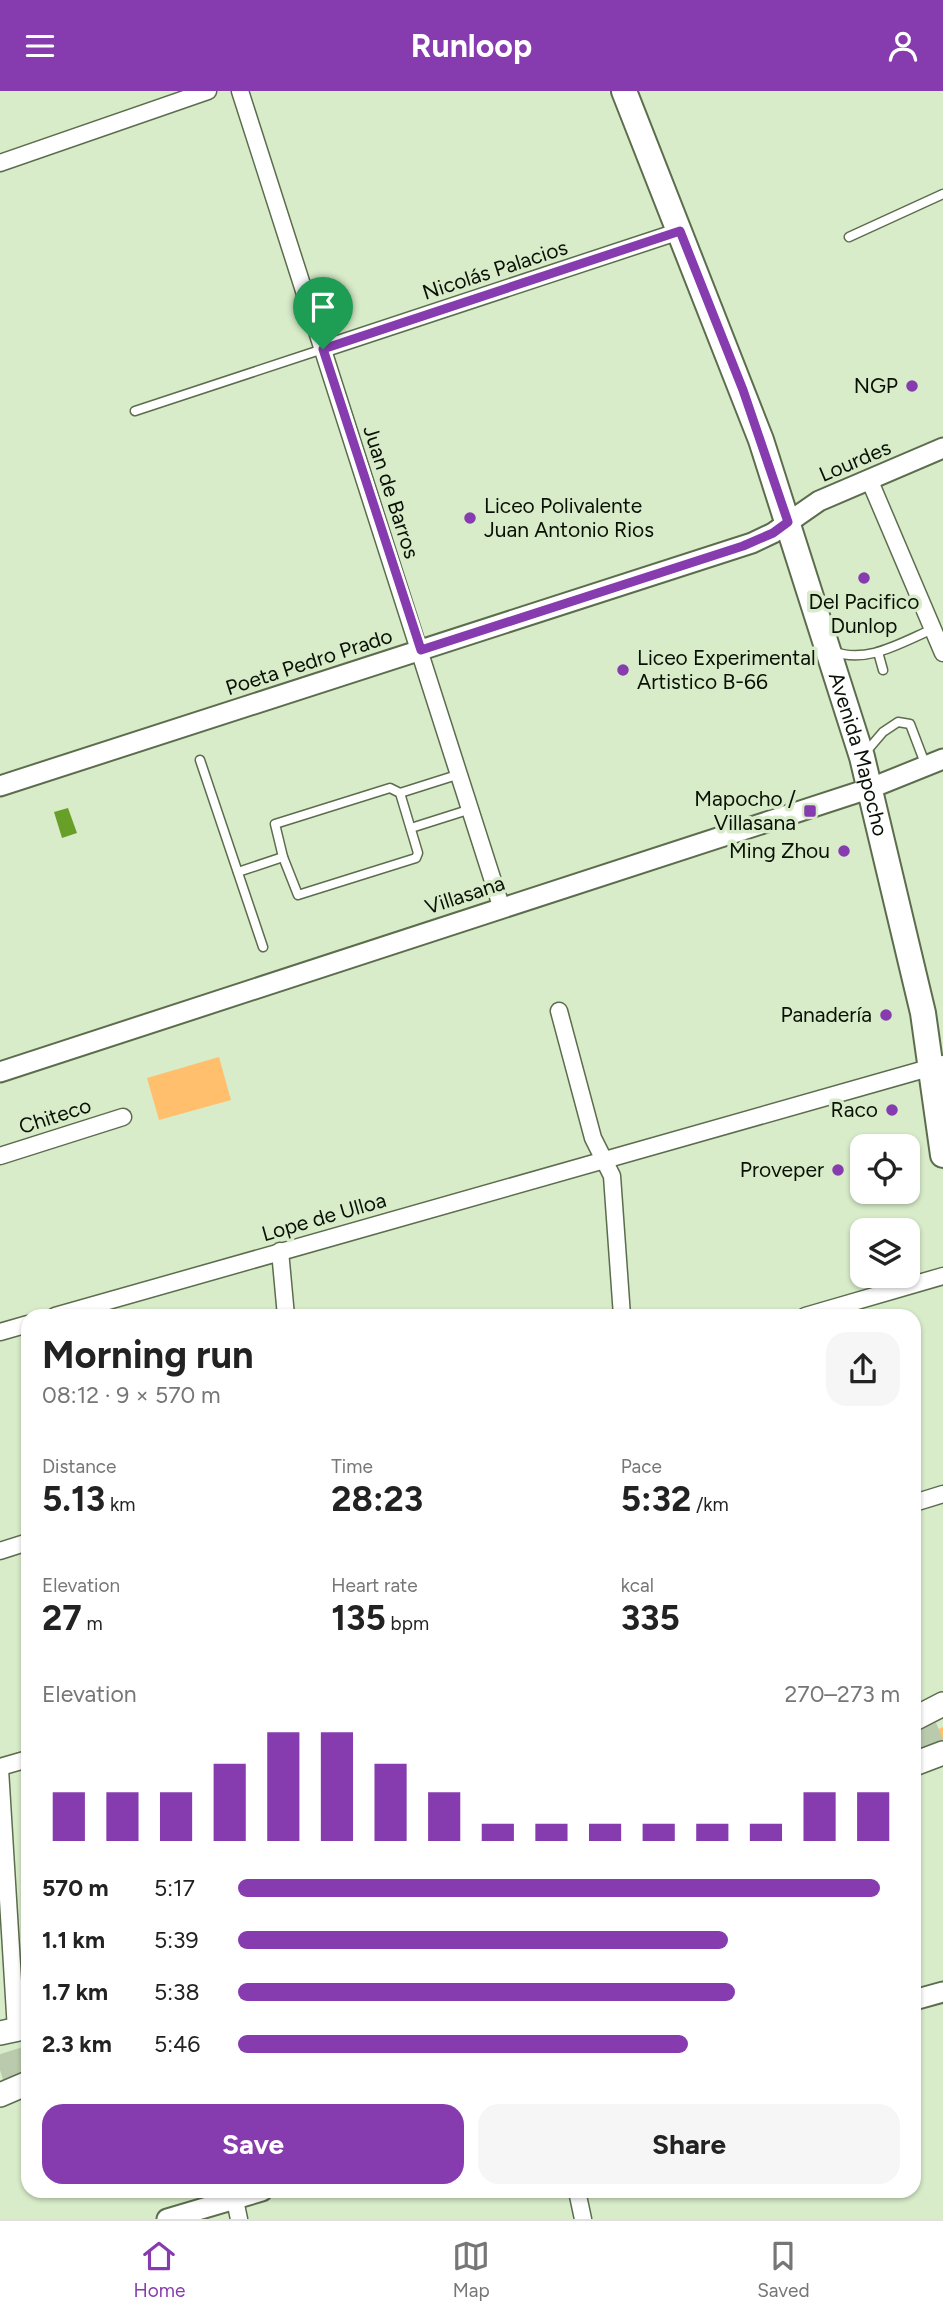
<!DOCTYPE html>
<html lang="en">
<head>
<meta charset="utf-8">
<style>
  :root { --surface:#fff; --page:#f6f6f6; --text:#222; --muted:#767676; --line:#e0e0e0; --accent:#863cae }
  body { margin:0; font-family:Figtree,sans-serif; background:var(--page); color:var(--text); height:100vh; display:flex; flex-direction:column; font-size:26px; white-space:nowrap }
  * { box-sizing:border-box; margin:0 }
  p { font-size:23px; color:var(--muted) }
  .icon { flex:none; width:38px; height:38px; fill:none; stroke:currentColor; stroke-width:2; stroke-linecap:round; stroke-linejoin:round }
  .map { position:relative; flex:1; overflow:hidden }
  .drawer { position:absolute; left:21px; top:1218px; width:900px; height:889px; display:flex; flex-direction:column; background:var(--surface); border-radius:21px; box-shadow:0 2px 5px #0004 }
  .drawer>* { flex:none }
  .fabs { position:absolute; left:850px; top:1043px; display:grid; gap:14px }
  .fabs a { display:grid; place-items:center; width:70px; height:70px; border-radius:14px; background:var(--surface); box-shadow:0 2px 5px #0004; font-size:35px }
  .pin { position:absolute; display:grid; place-items:center; width:60px; height:60px; color:#fff; margin:-72px -30px; border-radius:50% 50% 50% 0; rotate:-45deg; box-shadow:0 0 7px #0007 }
  .pin .icon { rotate:45deg }
  .round { display:grid; place-items:center; flex:none; width:74px; height:74px; border-radius:21px; background:var(--page) }
  .overview { display:flex; align-items:center; justify-content:space-between; height:119px; padding:0 21px }
  h1 { font-size:38px; font-weight:700; line-height:52px }
  .stats { display:grid; grid-template-columns:repeat(3,1fr); gap:10px; height:119px; padding:7px 21px }
  .stats div { display:grid; align-content:center }
  .stats b { font-size:35px; font-weight:700 }
  .stats small { font-size:19px; font-weight:400 }
  .stats p { font-size:19px }
  .chart { height:196px; padding:14px 21px }
  .chart p { display:flex; justify-content:space-between }
  .chart svg { width:100%; height:126px; margin-top:7px; stroke:var(--accent); stroke-width:6 }
  .cta { display:flex; gap:14px; margin-top:auto; padding:14px 21px }
  .cta a { flex:1; height:80px; border-radius:21px; background:var(--accent); color:#fff; font-size:28px; font-weight:700; line-height:80px; text-align:center }
  .cta a+a { background:var(--page); color:var(--text) }
  ul { padding:0 21px; list-style:none; font-size:23px }
  li { display:grid; grid-template-columns:112px 84px 1fr; align-items:center; height:52px }
  li i { height:18px; border-radius:9px; background:var(--accent) }
  header { display:flex; justify-content:space-between; align-items:center; height:91px; padding:0 21px; background:var(--accent); color:#fff; font-size:32px; font-weight:700 }
  .dock { display:flex; justify-content:space-around; align-items:center; height:98px; border-top:2px solid var(--line); background:var(--surface); font-size:19px; color:var(--muted) }
  .dock a { display:grid; justify-items:center; gap:4px }
  .dock .active { color:var(--accent) }
  .map>svg:first-child { display:block }
  .green { fill:#ffbf6c }
  .water { fill:#689f29 }
  .lines { fill:none; stroke-linecap:round; stroke-linejoin:round }
  .motorway-tunnel { stroke:#b9cbac; stroke-width:30; stroke-dasharray:30 15; stroke-linecap:butt }
  .service-casing { stroke:#5c6d4e; stroke-width:11 }
  .minor-casing { stroke:#5c6d4e; stroke-width:19 }
  .tertiary-casing { stroke:#5c6d4e; stroke-width:23 }
  .secondary-casing { stroke:#5c6d4e; stroke-width:26 }
  .primary-casing { stroke:#5c6d4e; stroke-width:28 }
  .service { stroke:#fff; stroke-width:8 }
  .minor { stroke:#fff; stroke-width:16 }
  .tertiary { stroke:#fff; stroke-width:19 }
  .secondary { stroke:#fff; stroke-width:23 }
  .primary { stroke:#fff; stroke-width:24 }
  .route-casing { stroke:#fff; stroke-width:14 }
  .route { stroke:#863cae; stroke-width:9 }
  .poi-dot { fill:#863cae; stroke:#d8ecc9; stroke-width:2.5 }
  .labels { text-anchor:middle; stroke-width:7; stroke-linejoin:round; paint-order:stroke }
  .street-label { font-size:21px; fill:#091005; stroke:#d8ecc9 }
  .poi-label { font-size:21px; fill:#091005; stroke:#d8ecc9; text-anchor:end }
</style>
</head>
<body>
<header><svg class="icon" aria-label="menu" viewBox="0 0 24 24"><path d="M4 6h16M4 12h16M4 18h16"/></svg>Runloop<svg class="icon" aria-label="person" viewBox="0 0 24 24"><circle cx="12" cy="8" r="4"/><path d="M4 21q1-7 8-7t8 7"/></svg></header>
<div class="map">
<svg width="943" height="2128" viewBox="0 0 943 2128">
  <rect width="100%" height="100%" fill="#d8ecc9"/>
  <g class="green">
    <polygon points="219,966 231,1009 159,1029 147,987"/>
    <polygon points="943,1636 943,1651 914,1662 914,1648"/>
  </g>
  <polygon class="water" points="68,717 77,742 62,747 54,721"/>
  <g class="lines">
    <g class="motorway-tunnel">
      <polyline points="914,1657 943,1645"/>
      <polyline points="0,1979 28,1970"/>
    </g>
    <g class="service-casing">
      <g id="service">
        <polyline points="849,146 943,103"/>
        <polyline points="135,320 323,258"/>
        <path d="M833,560C866,574 902,551 933,538"/>
        <polyline points="878,561 883,579"/>
        <polyline points="865,662 883,641 898,631 910,633 926,675"/>
        <polyline points="200,669 263,856"/>
        <polygon points="390,697 400,702 418,762 416,767 298,804 283,766 275,733"/>
        <polyline points="400,702 460,683"/>
        <polyline points="411,737 471,718"/>
        <polyline points="238,781 283,766"/>
      </g>
    </g>
    <g class="minor-casing">
      <g id="minor">
        <polyline points="240,0 501,815"/>
        <polyline points="0,72 208,0"/>
        <polyline points="323,258 680,140"/>
        <polyline points="869,388 943,562"/>
        <polyline points="559,920 593,1047 612,1085 622,1225"/>
        <polyline points="0,1065 123,1026"/>
        <polyline points="280,1160 286,1225"/>
        <polyline points="55,1225 943,973"/>
        <polyline points="805,1225 943,1185"/>
        <polyline points="0,1241 28,1233"/>
        <polyline points="914,1412 943,1403"/>
        <polyline points="0,1460 28,1451"/>
        <polyline points="0,1676 28,1668"/>
        <polyline points="0,1678 16,1939"/>
        <polyline points="233,2100 239,2128"/>
        <polyline points="577,2100 583,2128"/>
      </g>
    </g>
    <g class="tertiary-casing">
      <g id="tertiary">
        <polyline points="0,695 752,452 773,442 819,410 943,357"/>
        <polyline points="0,981 871,697 943,668"/>
        <polyline points="914,1909 943,1901"/>
        <polyline points="167,2128 262,2100"/>
      </g>
    </g>
    <g class="secondary-casing">
      <g id="secondary">
        <polyline points="914,1628 943,1613"/>
        <polyline points="914,1673 943,1662"/>
        <polyline points="0,1942 28,1936"/>
        <polyline points="0,2004 28,1992"/>
      </g>
    </g>
    <g class="primary-casing">
      <g id="primary">
        <path id="s1" d="M624,0L761,349L862,666L923,922L943,1064"/>
      </g>
    </g>
    <use href="#service" class="service"/>
    <use href="#minor" class="minor"/>
    <use href="#tertiary" class="tertiary"/>
    <use href="#secondary" class="secondary"/>
    <use href="#primary" class="primary"/>
  </g>
  <g class="lines">
    <g class="route-casing">
      <polygon id="route" points="680,140 743,299 788,431 773,442 743,455 421,559 323,258"/>
    </g>
    <use href="#route" class="route"/>
  </g>
  <g class="poi-dot">
    <circle cx="912" cy="295" r="7"/>
    <circle cx="470" cy="427" r="7"/>
    <circle cx="864" cy="487" r="7"/>
    <circle cx="623" cy="579" r="7"/>
    <rect x="803" y="713" width="14" height="14" rx="3.5"/>
    <circle cx="844" cy="760" r="7"/>
    <circle cx="886" cy="924" r="7"/>
    <circle cx="892" cy="1019" r="7"/>
    <circle cx="838" cy="1079" r="7"/>
  </g>
  <g class="labels">
    <g class="street-label">
      <text transform="translate(495 179) rotate(-18)" y="7">Nicolás Palacios</text>
      <text transform="translate(855 370) rotate(-23)" y="7">Lourdes</text>
      <text transform="translate(391 401) rotate(72)" y="7">Juan de Barros</text>
      <text transform="translate(309 571) rotate(-18)" y="7">Poeta Pedro Prado</text>
      <text dy="7" stroke="none"><textPath href="#s1" startOffset="704">Avenida Mapocho</textPath></text>
      <text transform="translate(465 804) rotate(-18)" y="7">Villasana</text>
      <text transform="translate(55 1025) rotate(-18)" y="7">Chiteco</text>
      <text transform="translate(324 1126) rotate(-16)" y="7">Lope de Ulloa</text>
    </g>
    <g class="poi-label">
      <text x="898" y="302">NGP</text>
      <text x="484" y="422" text-anchor="start">Liceo Polivalente<tspan x="484" dy="24">Juan Antonio Rios</tspan></text>
      <text x="864" y="518" text-anchor="middle">Del Pacifico<tspan x="864" dy="24">Dunlop</tspan></text>
      <text x="637" y="574" text-anchor="start">Liceo Experimental<tspan x="637" dy="24">Artistico B-66</tspan></text>
      <text x="796" y="715">Mapocho /<tspan x="796" dy="24">Villasana</tspan></text>
      <text x="830" y="767">Ming Zhou</text>
      <text x="872" y="931">Panadería</text>
      <text x="878" y="1026">Raco</text>
      <text x="824" y="1086">Proveper</text>
    </g>
  </g>
</svg>
<div class="fabs">
<a><svg class="icon" aria-label="locate" viewBox="0 0 24 24"><circle cx="12" cy="12" r="6"/><path d="M12 2v4M12 18v4M2 12h4M18 12h4"/></svg></a>
<a><svg class="icon" aria-label="layers" viewBox="0 0 24 24"><path d="M12 4l9 5-9 5-9-5zM3 14l9 5 9-5"/></svg></a>
</div>
<div class="pin" style="left:323px;top:258px;background:#1e9e55"><svg class="icon" aria-label="arrive" viewBox="0 0 24 24"><path d="M6 21V4h12l-3 4 3 4H6"/></svg></div>
<section class="drawer">
<div class="overview"><div><h1>Morning run</h1><p>08:12 · 9 × 570 m</p></div><a class="round"><svg class="icon" aria-label="share" viewBox="0 0 24 24"><path d="M12 15V3M7 8l5-5 5 5M5 13v7h14v-7"/></svg></a></div>
<div class="stats">
<div><p>Distance</p><b>5.13<small> km</small></b></div>
<div><p>Time</p><b>28:23</b></div>
<div><p>Pace</p><b>5:32<small> /km</small></b></div>
</div>
<div class="stats">
<div><p>Elevation</p><b>27<small> m</small></b></div>
<div><p>Heart rate</p><b>135<small> bpm</small></b></div>
<div><p>kcal</p><b>335</b></div>
</div>
<div class="chart"><p><span>Elevation</span>270–273 m</p>
<svg viewBox="0 0 160 44" preserveAspectRatio="none"><path d="M5 44V27M15 44V27M25 44V27M35 44V17M45 44V6M55 44V6M65 44V17M75 44V27M85 44V38M95 44V38M105 44V38M115 44V38M125 44V38M135 44V38M145 44V27M155 44V27"/></svg>
</div>
<ul>
<li><b>570 m</b>5:17<i style="width:97%"></i></li>
<li><b>1.1 km</b>5:39<i style="width:74%"></i></li>
<li><b>1.7 km</b>5:38<i style="width:75%"></i></li>
<li><b>2.3 km</b>5:46<i style="width:68%"></i></li>
</ul>
<div class="cta"><a>Save</a><a>Share</a></div>
</section>
</div>
<nav class="dock">
<a class="active"><svg class="icon" aria-label="home" viewBox="0 0 24 24"><path d="M3 11l9-7 9 7M6 9v11h12V9"/></svg>Home</a>
<a><svg class="icon" aria-label="map" viewBox="0 0 24 24"><path d="M3 6l6-2 6 2 6-2v14l-6 2-6-2-6 2zM9 4v14M15 6v14"/></svg>Map</a>
<a><svg class="icon" aria-label="saved" viewBox="0 0 24 24"><path d="M7 4h10v16l-5-4-5 4z"/></svg>Saved</a>
</nav>
</body>
</html>
